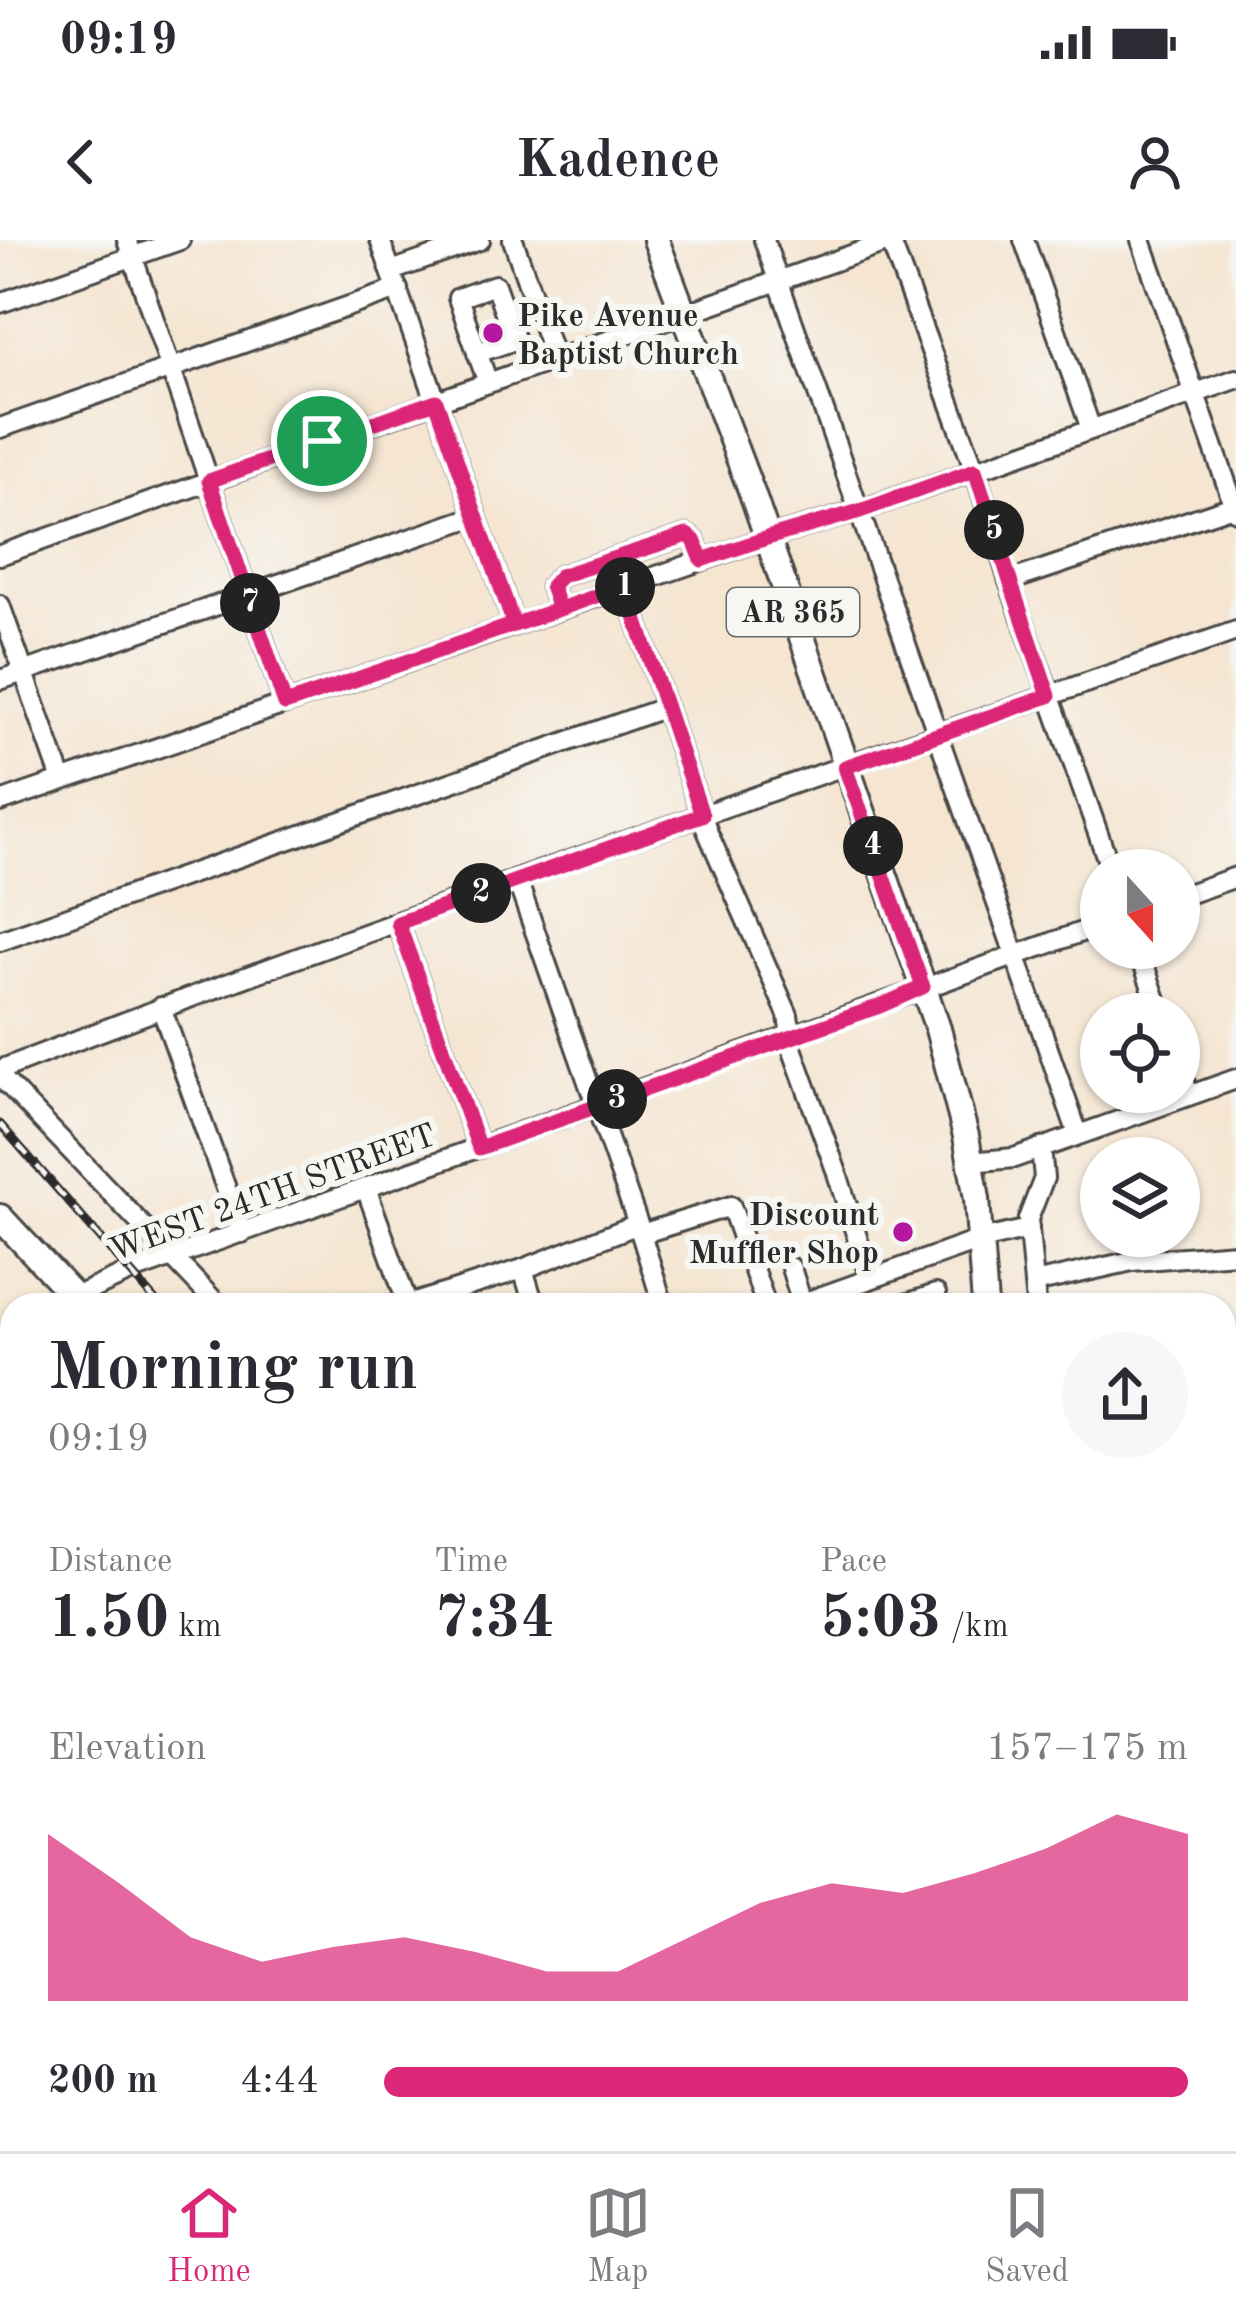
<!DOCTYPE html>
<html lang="en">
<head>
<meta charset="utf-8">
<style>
  :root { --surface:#fff; --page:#f7f7f7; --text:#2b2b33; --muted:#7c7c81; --line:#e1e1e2; --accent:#db2777 }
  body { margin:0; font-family:"Old Standard TT",serif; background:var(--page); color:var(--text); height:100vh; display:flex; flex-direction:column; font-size:45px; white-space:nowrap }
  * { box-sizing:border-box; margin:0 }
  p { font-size:39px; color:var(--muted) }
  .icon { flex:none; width:66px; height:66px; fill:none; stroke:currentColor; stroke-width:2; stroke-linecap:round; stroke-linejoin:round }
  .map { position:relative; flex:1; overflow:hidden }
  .drawer { position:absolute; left:0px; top:1053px; width:1236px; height:858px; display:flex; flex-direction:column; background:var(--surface); border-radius:36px 36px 0 0; box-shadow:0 3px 9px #0004 }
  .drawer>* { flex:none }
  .needle { width:78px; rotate:159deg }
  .tools { position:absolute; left:1080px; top:609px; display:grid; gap:24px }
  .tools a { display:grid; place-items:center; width:120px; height:120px; border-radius:50%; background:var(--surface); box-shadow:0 3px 9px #0004; font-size:60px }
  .pin { position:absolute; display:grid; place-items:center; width:102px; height:102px; color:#fff; margin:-51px; border:6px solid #fff; border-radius:50%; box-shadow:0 3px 12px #0007 }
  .km { position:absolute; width:60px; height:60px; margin:-30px; border-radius:50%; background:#222; color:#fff; font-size:33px; line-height:60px; text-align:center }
  .round { display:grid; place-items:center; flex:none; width:126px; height:126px; border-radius:63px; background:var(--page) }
  .head { display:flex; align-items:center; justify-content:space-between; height:204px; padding:0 48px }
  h1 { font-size:66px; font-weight:700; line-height:90px }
  .metrics { display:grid; grid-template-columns:repeat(3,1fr); gap:18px; height:204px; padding:12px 48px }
  .metrics div { display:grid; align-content:center }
  .metrics b { font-size:60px; font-weight:700 }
  .metrics small { font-size:33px; font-weight:400 }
  .metrics p { font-size:33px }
  .chart { height:336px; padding:24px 48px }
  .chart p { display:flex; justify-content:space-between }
  .chart svg { width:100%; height:216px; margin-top:12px; fill:var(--accent); opacity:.7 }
  ul { padding:0 48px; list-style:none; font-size:39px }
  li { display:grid; grid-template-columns:192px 144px 1fr; align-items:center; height:90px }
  li i { height:30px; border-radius:15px; background:var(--accent) }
  .status { display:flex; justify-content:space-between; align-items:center; height:84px; padding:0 60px; background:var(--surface); direction:ltr }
  .status svg { height:33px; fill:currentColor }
  header { display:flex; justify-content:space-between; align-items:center; height:156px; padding:0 48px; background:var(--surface); font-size:54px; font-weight:700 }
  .dock { display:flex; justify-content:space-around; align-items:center; height:168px; border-top:3px solid var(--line); background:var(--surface); font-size:33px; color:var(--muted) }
  .dock a { display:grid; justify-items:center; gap:6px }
  .dock .current { color:var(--accent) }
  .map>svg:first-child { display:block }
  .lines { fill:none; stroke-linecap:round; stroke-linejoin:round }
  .minor-casing { stroke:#494744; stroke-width:24 }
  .major-casing { stroke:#494744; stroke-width:30 }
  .minor { stroke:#fff; stroke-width:18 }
  .major { stroke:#fff; stroke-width:24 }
  .rail-casing { stroke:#2b2b2b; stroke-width:9 }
  .rail { stroke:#f6f6f2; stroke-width:4.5; stroke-dasharray:14; stroke-linecap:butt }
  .route-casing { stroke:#fff; stroke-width:24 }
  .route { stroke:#db2777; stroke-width:15 }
  .poi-dot { fill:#b5179e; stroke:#f6f6f2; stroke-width:4.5 }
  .labels { text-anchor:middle; stroke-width:12; stroke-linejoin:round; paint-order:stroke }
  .shield { fill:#f6f6f2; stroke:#686867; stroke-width:3 }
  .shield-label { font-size:30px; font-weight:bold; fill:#2b2b2b }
  .poi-label { font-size:33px; font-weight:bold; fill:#2b2b2b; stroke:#f6f6f2; text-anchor:start }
  .street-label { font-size:33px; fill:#2b2b2b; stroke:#f6f6f2 }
</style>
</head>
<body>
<div class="status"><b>09:19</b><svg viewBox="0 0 49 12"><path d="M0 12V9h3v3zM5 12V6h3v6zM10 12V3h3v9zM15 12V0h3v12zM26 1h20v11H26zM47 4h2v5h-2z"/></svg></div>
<header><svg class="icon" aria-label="back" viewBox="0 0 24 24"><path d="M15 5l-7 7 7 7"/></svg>Kadence<svg class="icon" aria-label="person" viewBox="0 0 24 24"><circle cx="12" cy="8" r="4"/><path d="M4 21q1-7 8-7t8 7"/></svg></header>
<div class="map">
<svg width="1236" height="1911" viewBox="0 0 1236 1911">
  <rect width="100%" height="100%" fill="#f6f6f2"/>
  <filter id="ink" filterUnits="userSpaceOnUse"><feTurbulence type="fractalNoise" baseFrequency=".00833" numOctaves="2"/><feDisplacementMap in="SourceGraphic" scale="24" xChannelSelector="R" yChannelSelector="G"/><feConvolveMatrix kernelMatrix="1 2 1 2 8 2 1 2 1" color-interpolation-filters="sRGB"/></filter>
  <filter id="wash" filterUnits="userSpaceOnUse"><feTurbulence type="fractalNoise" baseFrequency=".004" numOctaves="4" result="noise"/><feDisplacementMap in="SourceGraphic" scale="48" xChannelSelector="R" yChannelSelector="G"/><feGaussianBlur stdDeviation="2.7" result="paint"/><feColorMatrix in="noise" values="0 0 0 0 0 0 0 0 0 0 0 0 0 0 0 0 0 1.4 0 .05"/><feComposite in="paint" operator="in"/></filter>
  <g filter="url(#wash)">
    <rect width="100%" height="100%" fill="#f5e5d1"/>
  </g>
  <g filter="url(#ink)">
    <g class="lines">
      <g class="minor-casing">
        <g id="minor">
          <polyline points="127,0 285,464"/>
          <polyline points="380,0 514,385"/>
          <polyline points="513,0 555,120"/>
          <polyline points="764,0 1078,894"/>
          <polyline points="890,0 975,230 1009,341 1111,630"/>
          <polyline points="1024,0 1091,189"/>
          <polyline points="1141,0 1236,271"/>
          <polyline points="391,31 480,0"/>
          <polyline points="0,63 180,0"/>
          <polyline points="477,113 515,100 495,45 458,58 488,143"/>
          <polyline points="0,188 398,49"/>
          <polyline points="0,315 894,0"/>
          <polyline points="1009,341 1236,265"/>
          <polyline points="625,346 708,593 788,775 793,811 836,930 870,1039"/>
          <polyline points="0,365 62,540"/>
          <polyline points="559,369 551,346 560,336 687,295 694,300 702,320"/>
          <polyline points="0,440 476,276"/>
          <polyline points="0,562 767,298 859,271 1236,139"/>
          <polyline points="517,640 638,984 663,1065"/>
          <polyline points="1179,657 1236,637"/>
          <polyline points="398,683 479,908"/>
          <polyline points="0,701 666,467"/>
          <polyline points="1138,708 1161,774"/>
          <polyline points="161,767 242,993"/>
          <polyline points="1179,825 1189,855"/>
          <path d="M0,830C407,671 823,535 1236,391"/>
          <polyline points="0,836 218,1065"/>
          <polyline points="970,922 1014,918 1236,839"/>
          <polyline points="366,948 408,1065 523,1029"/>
          <polyline points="641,994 731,966 766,1065"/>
          <polyline points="791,1028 802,1063"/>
          <polyline points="1034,1043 1132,1021 1236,1013"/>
          <polyline points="74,1057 130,1032 1101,685"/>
          <polyline points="534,1065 523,1029 638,984"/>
          <polyline points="797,1065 980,1000 1029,989"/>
          <polyline points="903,1065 936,1054 937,1065"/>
          <polyline points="1036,1065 1028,979 1044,938 1041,908"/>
          <polyline points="1224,1146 1236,1146"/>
          <polyline points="0,1182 12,1182"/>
          <polyline points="1224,1245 1236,1246"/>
          <polyline points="1224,1320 1233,1319 1236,1291"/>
          <polyline points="0,1355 12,1349"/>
          <polyline points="0,1382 12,1378"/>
          <polyline points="0,1429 12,1425"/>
          <polyline points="1224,1513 1236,1492"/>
          <polyline points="1224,1598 1236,1631"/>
          <polyline points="0,1615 12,1614"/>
          <polyline points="0,1792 12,1788"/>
          <polyline points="121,1899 125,1911"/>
          <polyline points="178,1899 183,1911"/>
          <polyline points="1022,1899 1033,1911"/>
          <polyline points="243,1911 264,1899"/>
          <polyline points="673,1911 687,1899"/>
        </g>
      </g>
      <g class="major-casing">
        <g id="major">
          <polyline points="656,0 752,253 938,789 966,896 977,959 985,1065"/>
          <polyline points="0,977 82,1065"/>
          <polyline points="0,1545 12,1541"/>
          <polyline points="0,1571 12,1567"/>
          <polyline points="847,1899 858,1911"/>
          <polyline points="1191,1899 1197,1911"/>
        </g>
      </g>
      <use href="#minor" class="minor"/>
      <use href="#major" class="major"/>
      <g class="rail-casing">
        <g id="rail">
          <polyline points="0,884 159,1065"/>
          <polyline points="913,1899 924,1911"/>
        </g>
      </g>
      <use href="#rail" class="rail"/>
    </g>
  </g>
  <g class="lines" filter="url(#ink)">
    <g class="route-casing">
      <polyline id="route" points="322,201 436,161 514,385 625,346 702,575 398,683 479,908 880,766 923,747 845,527 1049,456 1010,341 975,230 860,271 767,298 702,320 694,300 687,295 560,336 551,346 559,369 285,464 209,241 322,201"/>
    </g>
    <use href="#route" class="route"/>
  </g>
  <g class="poi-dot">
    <circle cx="493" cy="93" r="12"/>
    <circle cx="903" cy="992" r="12"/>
  </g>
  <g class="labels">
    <rect class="shield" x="727" y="348" width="132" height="48" rx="9"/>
    <g class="shield-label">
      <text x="793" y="382">AR 365</text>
    </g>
    <g class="poi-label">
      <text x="517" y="86">Pike Avenue<tspan x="517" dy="38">Baptist Church</tspan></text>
      <text x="879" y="985" text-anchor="end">Discount<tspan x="879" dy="38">Muffler Shop</tspan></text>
    </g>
    <g class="street-label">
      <text transform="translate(272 951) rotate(-20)" y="12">WEST 24TH STREET</text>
    </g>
  </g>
</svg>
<div class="tools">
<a><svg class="needle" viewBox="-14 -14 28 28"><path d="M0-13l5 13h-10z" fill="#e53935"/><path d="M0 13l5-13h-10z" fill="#7c7c81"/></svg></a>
<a><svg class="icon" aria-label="locate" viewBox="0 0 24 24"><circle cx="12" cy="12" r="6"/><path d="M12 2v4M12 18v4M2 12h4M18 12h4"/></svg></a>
<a><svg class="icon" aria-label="layers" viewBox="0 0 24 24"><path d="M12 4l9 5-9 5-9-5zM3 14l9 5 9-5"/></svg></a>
</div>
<div class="pin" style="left:322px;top:201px;background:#1e9e55"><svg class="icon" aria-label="arrive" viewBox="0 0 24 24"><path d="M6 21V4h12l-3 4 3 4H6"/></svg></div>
<b class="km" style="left:625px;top:347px">1</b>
<b class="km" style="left:481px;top:653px">2</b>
<b class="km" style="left:617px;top:859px">3</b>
<b class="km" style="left:873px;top:606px">4</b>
<b class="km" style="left:994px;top:290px">5</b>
<b class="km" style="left:250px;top:363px">7</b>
<section class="drawer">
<div class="head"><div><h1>Morning run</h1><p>09:19</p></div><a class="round"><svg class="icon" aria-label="share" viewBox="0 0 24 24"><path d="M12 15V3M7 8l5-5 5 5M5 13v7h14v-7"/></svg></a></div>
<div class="metrics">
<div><p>Distance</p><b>1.50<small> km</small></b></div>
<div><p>Time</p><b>7:34</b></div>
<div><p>Pace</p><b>5:03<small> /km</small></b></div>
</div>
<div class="chart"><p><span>Elevation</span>157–175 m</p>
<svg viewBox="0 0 160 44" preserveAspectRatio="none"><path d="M0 44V10L10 20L20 31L30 36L40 33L50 31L60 34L70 38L80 38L90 31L100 24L110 20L120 22L130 18L140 13L150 6L160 10V44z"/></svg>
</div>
<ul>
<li><b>200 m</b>4:44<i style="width:100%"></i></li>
</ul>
</section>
</div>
<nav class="dock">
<a class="current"><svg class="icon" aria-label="home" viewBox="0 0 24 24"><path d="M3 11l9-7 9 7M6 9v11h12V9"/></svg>Home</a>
<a><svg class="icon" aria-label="map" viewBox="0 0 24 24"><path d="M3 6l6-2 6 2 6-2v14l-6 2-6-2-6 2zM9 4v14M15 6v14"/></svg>Map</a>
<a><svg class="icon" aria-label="saved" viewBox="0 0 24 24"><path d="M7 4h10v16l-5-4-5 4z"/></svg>Saved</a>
</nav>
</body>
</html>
